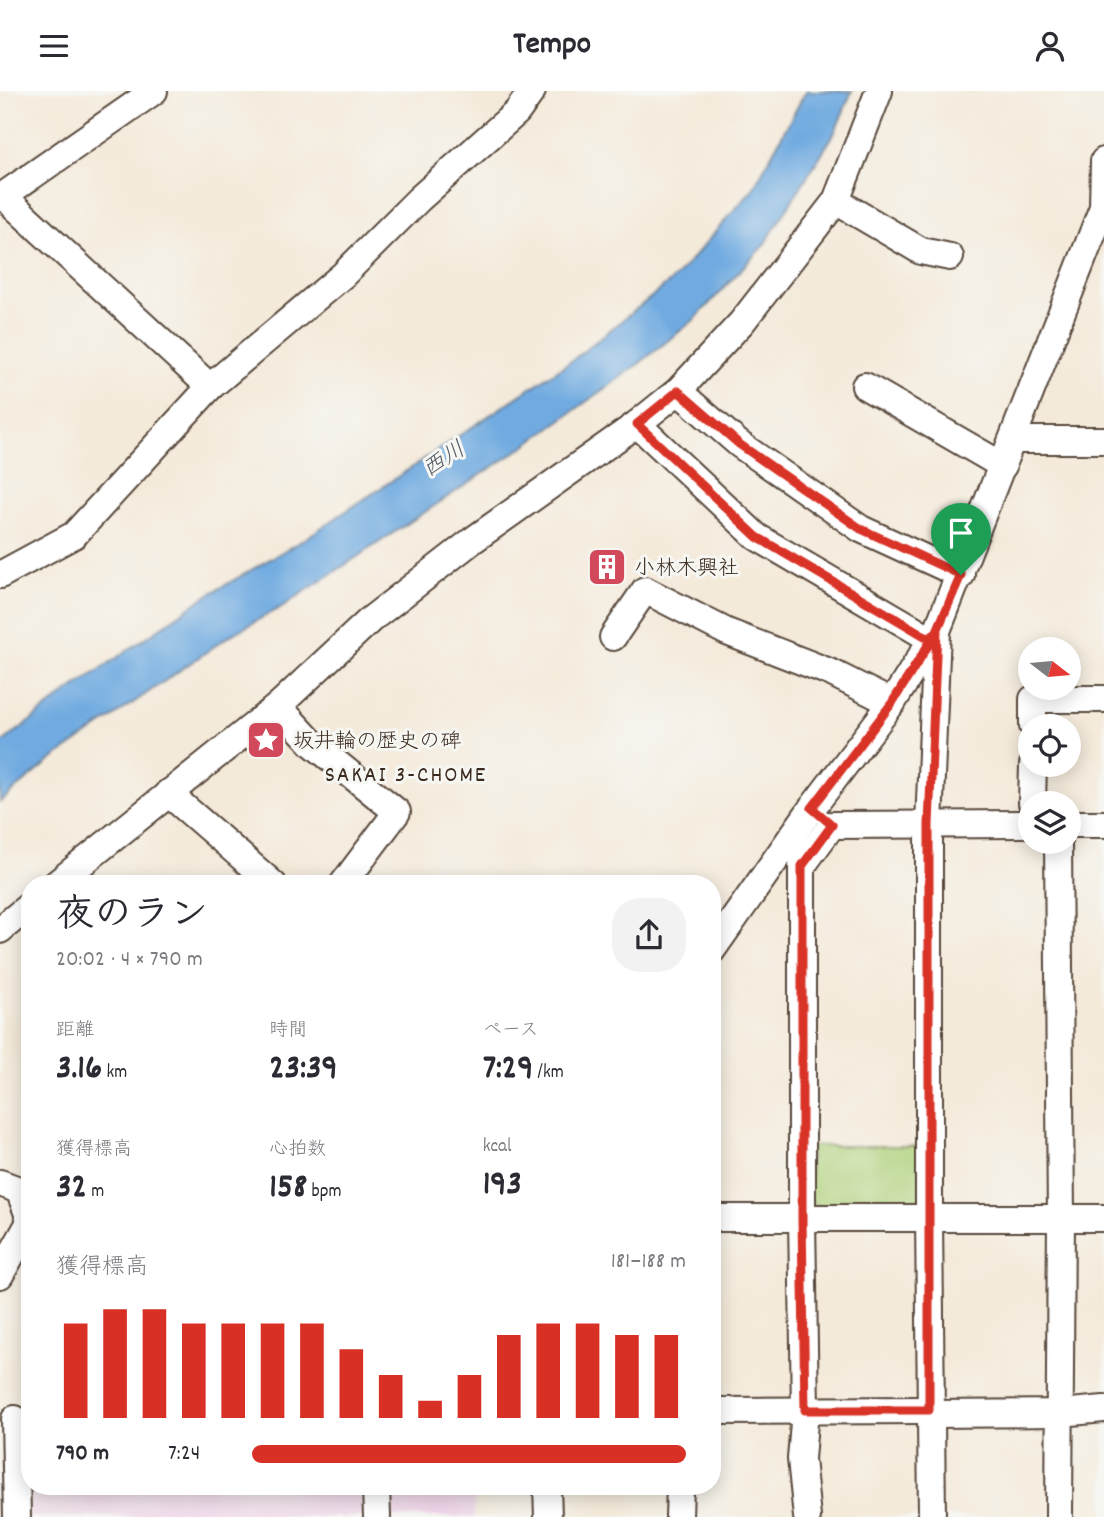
<!DOCTYPE html>
<html lang="ja">
<head>
<meta charset="utf-8">
<style>
  :root { --surface:#fff; --page:#f2f2f3; --text:#2b2b33; --muted:#7c7c81; --accent:#d93025 }
  body { margin:0; font-family:Dekko,"Klee One",sans-serif; background:var(--page); color:var(--text); height:100vh; display:flex; flex-direction:column; font-size:26px; white-space:nowrap }
  * { box-sizing:border-box; margin:0 }
  p { font-size:23px; color:var(--muted) }
  .icon { flex:none; width:38px; height:38px; fill:none; stroke:currentColor; stroke-width:2; stroke-linecap:round; stroke-linejoin:round }
  .map { position:relative; flex:1; overflow:hidden }
  .drawer { position:absolute; left:21px; top:784px; width:700px; height:620px; display:flex; flex-direction:column; background:var(--surface); border-radius:28px; box-shadow:0 4px 18px #0003 }
  .drawer>* { flex:none }
  .needle { width:46px; rotate:106deg }
  .buttons { position:absolute; left:1018px; top:546px; display:grid; gap:14px }
  .buttons a { display:grid; place-items:center; width:63px; height:63px; border-radius:50%; background:var(--surface); box-shadow:0 4px 18px #0003; font-size:35px }
  .pin { position:absolute; display:grid; place-items:center; width:60px; height:60px; color:#fff; margin:-72px -30px; border-radius:50% 50% 50% 0; rotate:-45deg; box-shadow:0 0 7px #0007 }
  .pin .icon { rotate:45deg }
  .round { display:grid; place-items:center; flex:none; width:74px; height:74px; border-radius:28px; background:var(--page) }
  .headline { display:flex; align-items:center; justify-content:space-between; height:119px; padding:0 35px }
  h1 { font-size:38px; font-weight:700; line-height:52px }
  .metrics { display:grid; grid-template-columns:repeat(3,1fr); gap:10px; height:119px; padding:7px 35px }
  .metrics div { display:grid; align-content:center }
  .metrics b { font-size:35px; font-weight:700 }
  .metrics small { font-size:19px; font-weight:400 }
  .metrics p { font-size:19px }
  .chart { height:196px; padding:14px 35px }
  .chart p { display:flex; justify-content:space-between }
  .chart svg { width:100%; height:126px; margin-top:7px; stroke:var(--accent); stroke-width:6 }
  ul { padding:0 35px; list-style:none; font-size:23px }
  li { display:grid; grid-template-columns:112px 84px 1fr; align-items:center; height:52px }
  li i { height:18px; border-radius:9px; background:var(--accent) }
  header { display:flex; justify-content:space-between; align-items:center; height:91px; padding:0 35px; background:var(--surface); font-size:32px; font-weight:700 }
  .map>svg:first-child { display:block }
  .built { fill:#eed0e7 }
  .green { fill:#aed078; stroke:#747d4b; stroke-width:2 }
  .water { fill:#6faae0; stroke:#556a7f; stroke-width:2 }
  .lines { fill:none; stroke-linecap:round; stroke-linejoin:round }
  .street-casing { stroke:#57473a; stroke-width:30 }
  .street { stroke:#fff; stroke-width:26 }
  .route-casing { stroke:#fff; stroke-width:14 }
  .route { stroke:#d93025; stroke-width:9 }
  .labels { text-anchor:middle; stroke-width:6; stroke-linejoin:round; paint-order:stroke }
  .poi-label { font-size:21px; fill:#3b2a1e; stroke:#f6f6f2; text-anchor:start }
  .water-label { font-size:23px; font-style:italic; fill:#4d5762; stroke:#f6f6f2 }
  .neighbourhood-label { font-size:23px; letter-spacing:2px; fill:#3b2a1e; stroke:#f6f6f2 }
</style>
</head>
<body>
<header><svg class="icon" aria-label="menu" viewBox="0 0 24 24"><path d="M4 6h16M4 12h16M4 18h16"/></svg>Tempo<svg class="icon" aria-label="person" viewBox="0 0 24 24"><circle cx="12" cy="8" r="4"/><path d="M4 21q1-7 8-7t8 7"/></svg></header>
<div class="map">
<svg width="1104" height="1426" viewBox="0 0 1104 1426">
  <rect width="100%" height="100%" fill="#f6f6f2"/>
  <filter id="ink" filterUnits="userSpaceOnUse"><feTurbulence type="fractalNoise" baseFrequency=".0143" numOctaves="2"/><feDisplacementMap in="SourceGraphic" scale="14" xChannelSelector="R" yChannelSelector="G"/><feConvolveMatrix kernelMatrix="1 2 1 2 8 2 1 2 1" color-interpolation-filters="sRGB"/></filter>
  <filter id="wash" filterUnits="userSpaceOnUse"><feTurbulence type="fractalNoise" baseFrequency=".00686" numOctaves="4" result="noise"/><feDisplacementMap in="SourceGraphic" scale="28" xChannelSelector="R" yChannelSelector="G"/><feGaussianBlur stdDeviation="1.57" result="paint"/><feColorMatrix in="noise" values="0 0 0 0 0 0 0 0 0 0 0 0 0 0 0 0 0 1.4 0 .05"/><feComposite in="paint" operator="in"/></filter>
  <g filter="url(#wash)">
    <rect width="100%" height="100%" fill="#f4eada"/>
    <g class="built">
      <polygon points="27,1344 30,1344 30,1395 363,1395 362,1426 26,1426"/>
      <polygon points="387,1395 475,1395 474,1426 387,1426"/>
    </g>
    <polygon class="green" points="811,1055 921,1055 920,1109 911,1117 819,1116 808,1109"/>
    <polygon class="water" points="806,0 852,0 834,43 764,154 695,228 636,275 526,354 280,517 229,545 50,670 0,711 0,653 72,598 203,507 306,447 574,268 676,186 753,98"/>
  </g>
  <g filter="url(#ink)">
    <g class="lines">
      <g class="street-casing">
        <g id="street">
          <polyline points="5,104 14,115 210,296"/>
          <polyline points="0,107 154,0"/>
          <polyline points="836,110 921,160 950,166"/>
          <polyline points="865,295 1003,375"/>
          <polyline points="678,300 739,353 861,438 961,484"/>
          <polyline points="637,333 757,446 931,548"/>
          <polyline points="1013,349 1104,349"/>
          <polyline points="0,484 74,444 210,296 343,184 419,108 517,21 532,0"/>
          <polyline points="613,546 645,499 727,541 832,582 892,612"/>
          <polyline points="278,615 313,653 397,721 343,793"/>
          <polyline points="1033,635 1033,608 1104,608"/>
          <polyline points="168,702 273,793"/>
          <polyline points="1032,712 1033,674"/>
          <polyline points="1069,733 1104,733"/>
          <polyline points="1058,751 1061,1127 1059,1426"/>
          <polyline points="56,793 278,615 370,529 473,449 637,333 678,300 742,231 836,110 879,0"/>
          <polyline points="0,839 30,814"/>
          <polyline points="712,859 812,717 892,612 937,540 1103,116 1104,70"/>
          <polyline points="0,1092 19,1099 30,1128"/>
          <polyline points="712,1127 1104,1127"/>
          <polyline points="0,1184 30,1131"/>
          <polyline points="712,1320 929,1319"/>
          <polyline points="932,1323 1060,1322 1104,1318"/>
          <polyline points="15,1328 17,1426"/>
          <polyline points="376,1395 377,1426"/>
          <polyline points="547,1395 548,1426"/>
          <polyline points="679,1426 680,1395"/>
          <polyline points="807,1426 801,1368 805,1319 802,1128 802,775 832,734 1031,733"/>
          <polyline points="932,1426 929,1126 929,734 937,540"/>
        </g>
      </g>
      <use href="#street" class="street"/>
    </g>
  </g>
  <g class="lines" filter="url(#ink)">
    <g class="route-casing">
      <polyline id="route" points="961,484 861,438 739,353 678,300 637,333 757,446 930,548 937,540 929,734 929,1319 805,1319 802,1128 802,775 832,734 812,717 892,612 937,540 961,484"/>
    </g>
    <use href="#route" class="route"/>
  </g>
  <defs>
    <g id="building-square" transform="scale(2.0125)"><rect x="-9" y="-9" width="18" height="18" rx="4" fill="#d1495b" stroke="#f6f6f2"/><path d="M-4-6H4V6H1V3H-1V6H-4ZM-2.5-4.3h1.7v1.8h-1.7ZM.8-4.3h1.7v1.8H.8ZM-2.5-1h1.7V.8h-1.7ZM.8-1h1.7V.8H.8Z" fill="#fff"/></g>
    <g id="sight-square" transform="scale(2.0125)"><rect x="-9" y="-9" width="18" height="18" rx="4" fill="#d1495b" stroke="#f6f6f2"/><path d="M0-6L1.8-2.2L6-1.7L2.9 1.2L3.7 5.4L0 3.3L-3.7 5.4L-2.9 1.2L-6-1.7L-1.8-2.2Z" fill="#fff"/></g>
  </defs>
  <g fill-rule="evenodd">
    <use href="#building-square" x="607" y="476"/>
    <use href="#sight-square" x="266" y="649"/>
  </g>
  <g class="labels">
    <g class="poi-label">
      <text x="634" y="483">小林木興社</text>
      <text x="293" y="656">坂井輪の歴史の碑</text>
    </g>
    <g class="water-label">
      <text transform="translate(443 367) rotate(-33)" y="8">西川</text>
    </g>
    <g class="neighbourhood-label">
      <text x="406" y="690">SAKAI 3-CHOME</text>
    </g>
  </g>
</svg>
<div class="buttons">
<a><svg class="needle" viewBox="-14 -14 28 28"><path d="M0-13l5 13h-10z" fill="#e53935"/><path d="M0 13l5-13h-10z" fill="#7c7c81"/></svg></a>
<a><svg class="icon" aria-label="locate" viewBox="0 0 24 24"><circle cx="12" cy="12" r="6"/><path d="M12 2v4M12 18v4M2 12h4M18 12h4"/></svg></a>
<a><svg class="icon" aria-label="layers" viewBox="0 0 24 24"><path d="M12 4l9 5-9 5-9-5zM3 14l9 5 9-5"/></svg></a>
</div>
<div class="pin" style="left:961px;top:484px;background:#1e9e55"><svg class="icon" aria-label="arrive" viewBox="0 0 24 24"><path d="M6 21V4h12l-3 4 3 4H6"/></svg></div>
<section class="drawer">
<div class="headline"><div><h1>夜のラン</h1><p>20:02 · 4 × 790 m</p></div><a class="round"><svg class="icon" aria-label="share" viewBox="0 0 24 24"><path d="M12 15V3M7 8l5-5 5 5M5 13v7h14v-7"/></svg></a></div>
<div class="metrics">
<div><p>距離</p><b>3.16<small> km</small></b></div>
<div><p>時間</p><b>23:39</b></div>
<div><p>ペース</p><b>7:29<small> /km</small></b></div>
</div>
<div class="metrics">
<div><p>獲得標高</p><b>32<small> m</small></b></div>
<div><p>心拍数</p><b>158<small> bpm</small></b></div>
<div><p>kcal</p><b>193</b></div>
</div>
<div class="chart"><p><span>獲得標高</span>181–188 m</p>
<svg viewBox="0 0 160 44" preserveAspectRatio="none"><path d="M5 44V11M15 44V6M25 44V6M35 44V11M45 44V11M55 44V11M65 44V11M75 44V20M85 44V29M95 44V38M105 44V29M115 44V15M125 44V11M135 44V11M145 44V15M155 44V15"/></svg>
</div>
<ul>
<li><b>790 m</b>7:24<i style="width:100%"></i></li>
</ul>
</section>
</div>
</body>
</html>
